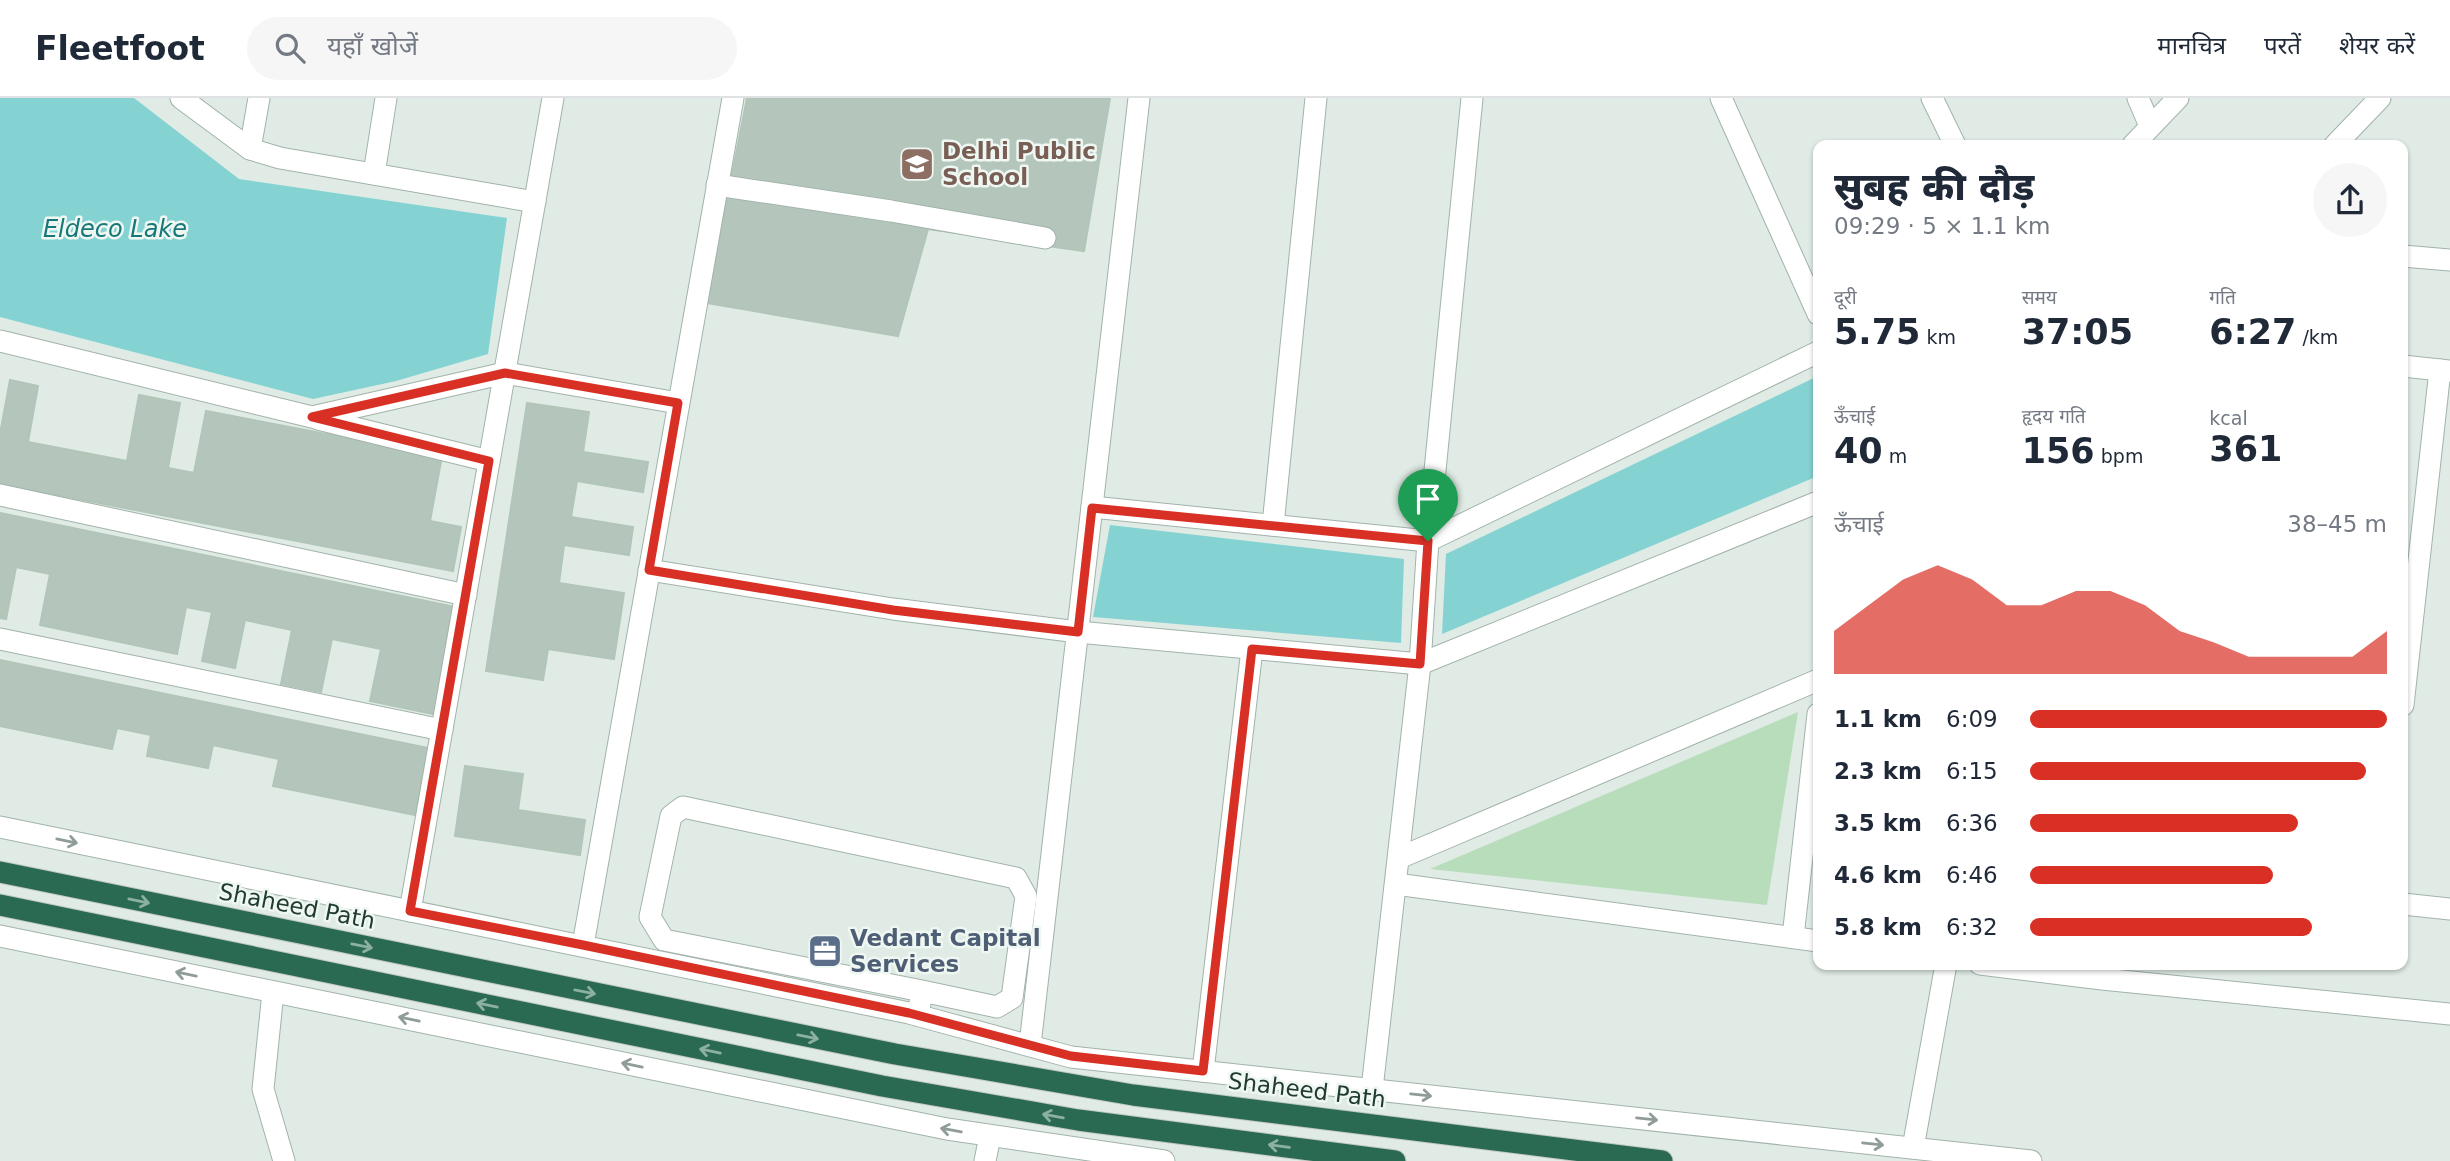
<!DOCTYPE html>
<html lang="hi">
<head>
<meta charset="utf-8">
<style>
  :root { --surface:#fff; --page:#f6f6f7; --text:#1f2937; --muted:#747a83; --line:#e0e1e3; --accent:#d93025 }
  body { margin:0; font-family:"DejaVu Sans","Noto Sans Devanagari",sans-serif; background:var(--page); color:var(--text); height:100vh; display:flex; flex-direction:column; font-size:26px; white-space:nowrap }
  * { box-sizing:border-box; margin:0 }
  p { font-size:23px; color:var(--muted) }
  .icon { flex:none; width:38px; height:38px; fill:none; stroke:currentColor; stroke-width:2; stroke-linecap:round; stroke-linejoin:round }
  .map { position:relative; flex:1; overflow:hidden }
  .sheet { position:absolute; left:1813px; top:42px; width:595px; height:830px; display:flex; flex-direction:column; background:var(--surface); border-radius:14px; box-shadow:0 2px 5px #0004 }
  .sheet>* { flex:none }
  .pin { position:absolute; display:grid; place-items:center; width:60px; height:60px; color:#fff; margin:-72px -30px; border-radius:50% 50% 50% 0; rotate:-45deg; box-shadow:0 0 7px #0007 }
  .pin .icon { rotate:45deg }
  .round { display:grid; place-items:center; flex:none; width:74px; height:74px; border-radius:37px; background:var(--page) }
  .head { display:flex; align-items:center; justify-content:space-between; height:119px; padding:0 21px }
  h1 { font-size:38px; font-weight:800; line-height:52px }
  .stats { display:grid; grid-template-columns:repeat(3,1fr); gap:10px; height:119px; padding:7px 21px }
  .stats div { display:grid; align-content:center }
  .stats b { font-size:35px; font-weight:800 }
  .stats small { font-size:19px; font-weight:400 }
  .stats p { font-size:19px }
  .chart { height:196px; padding:14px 21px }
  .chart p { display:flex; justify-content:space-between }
  .chart svg { width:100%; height:126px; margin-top:7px; fill:var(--accent); opacity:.7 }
  ul { padding:0 21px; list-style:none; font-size:23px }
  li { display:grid; grid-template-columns:112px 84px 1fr; align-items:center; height:52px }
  li i { height:18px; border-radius:9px; background:var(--accent) }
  header { display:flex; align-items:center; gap:42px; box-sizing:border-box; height:98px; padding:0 35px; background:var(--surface); border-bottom:2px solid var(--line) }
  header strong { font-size:33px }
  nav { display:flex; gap:38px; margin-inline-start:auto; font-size:24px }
  .search { width:490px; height:63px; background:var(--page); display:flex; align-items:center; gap:18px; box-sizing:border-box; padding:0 24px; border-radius:38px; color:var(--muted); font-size:26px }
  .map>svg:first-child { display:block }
  .green { fill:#b7ddbb }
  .water { fill:#84d3d2 }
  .building { fill:#b4c6bc; stroke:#b1c5b9; stroke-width:2 }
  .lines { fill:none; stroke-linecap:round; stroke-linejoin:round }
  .minor-casing { stroke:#a2b3aa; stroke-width:23 }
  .highway-casing { stroke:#c1c8c5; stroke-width:23 }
  .minor { stroke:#fff; stroke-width:21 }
  .highway { stroke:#2a6952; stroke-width:21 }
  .oneway { stroke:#909d97 }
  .oneway2 { stroke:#8cb0a2 }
  .route-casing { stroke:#fff; stroke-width:14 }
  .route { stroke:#d93025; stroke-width:9 }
  .labels { text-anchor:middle; stroke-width:5; stroke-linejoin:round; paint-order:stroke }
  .education-label { font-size:23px; font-weight:bold; fill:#785e54; stroke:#eff7f2; text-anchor:start }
  .street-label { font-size:23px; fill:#203b2f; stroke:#eff7f2 }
  .service-label { font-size:23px; font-weight:bold; fill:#4e5e75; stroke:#eff7f2; text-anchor:start }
  .water-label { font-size:24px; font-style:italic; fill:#187879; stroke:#eff7f2 }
</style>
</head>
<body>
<header>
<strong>Fleetfoot</strong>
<div class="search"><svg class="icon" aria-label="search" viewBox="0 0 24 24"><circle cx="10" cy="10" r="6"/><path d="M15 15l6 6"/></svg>यहाँ खोजें</div>
<nav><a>मानचित्र</a><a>परतें</a><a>शेयर करें</a></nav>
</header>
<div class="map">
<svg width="2450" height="1063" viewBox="0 0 2450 1063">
  <rect width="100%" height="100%" fill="#dfebe4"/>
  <polygon class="green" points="1798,614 1767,807 1430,771"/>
  <g class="water">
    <polygon points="0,0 134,0 239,81 507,120 488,256 396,283 313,301 0,219"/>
    <polygon points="1818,278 1818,378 1442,536 1446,456"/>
    <polygon points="1110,427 1404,461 1401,545 1093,519"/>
  </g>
  <g class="building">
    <polygon points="747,0 1110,0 1084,153 928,131 898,238 707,205"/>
    <polygon points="10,282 38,288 28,344 127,363 139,297 180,305 168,370 194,375 206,313 442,358 430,423 461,429 453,473 0,386 0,336"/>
    <polygon points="527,305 589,314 583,354 648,364 643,394 577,383 571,419 633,429 629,457 564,447 559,485 624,495 614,561 548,551 543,582 486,573"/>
    <polygon points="0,415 460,510 438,617 370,603 381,551 332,541 321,594 281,586 292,532 245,522 235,570 202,563 212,514 186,509 177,556 40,527 50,476 16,469 6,521 0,520"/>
    <polygon points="0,562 428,650 415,717 273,688 279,661 213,647 208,670 147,658 151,637 117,630 112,651 0,628"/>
    <polygon points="465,668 523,676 518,712 585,722 580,757 455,738"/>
  </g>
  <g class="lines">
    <g class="minor-casing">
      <g id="minor">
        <polyline points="181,0 250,51 280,60 535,104"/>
        <polyline points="1721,0 1818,216"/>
        <polyline points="1932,0 1955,47"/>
        <polyline points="2138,0 2150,28"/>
        <polyline points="2133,47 2178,0"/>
        <polyline points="2335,47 2380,0"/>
        <polyline points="250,51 259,0"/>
        <polyline points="374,76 386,0"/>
        <polyline points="717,87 891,113 1045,140"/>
        <polyline points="2403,158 2450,162"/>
        <polyline points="0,243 312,319 505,275 678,305"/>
        <polyline points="2403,268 2450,273"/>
        <polyline points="318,321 489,363"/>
        <polyline points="0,397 466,497"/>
        <polyline points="1092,409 1428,443 1818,254"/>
        <polyline points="1273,427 1316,0"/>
        <polyline points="649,472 893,511 1078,534 1420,566 1818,404"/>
        <polyline points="0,541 442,632"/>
        <polyline points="2403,607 2440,272"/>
        <polyline points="0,729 909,915 1071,959 2031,1063"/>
        <polyline points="1399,760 1818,582"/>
        <polyline points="1396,786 1818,843"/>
        <polyline points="2403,806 2450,811"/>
        <polyline points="410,813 553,0"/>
        <polyline points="0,838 947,1031 1164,1063"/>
        <polyline points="1793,839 1818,616"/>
        <polyline points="583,847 733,0"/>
        <polyline points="1980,866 2102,881 2450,916"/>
        <polyline points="273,894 263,991 284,1063"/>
        <polyline points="918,917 922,893 997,909 1012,900 1026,798 1016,780 683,709 671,718 650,819 664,842 922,893"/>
        <polyline points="1030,947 1139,0"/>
        <polyline points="1203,973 1252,551"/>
        <polyline points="1372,991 1420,566 1428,443 1472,0"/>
        <polyline points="1913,1050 1946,866"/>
        <polyline points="985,1063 990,1038"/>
      </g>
    </g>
    <g class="highway-casing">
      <g id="highway">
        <polyline points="0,774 895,956 1133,997 1662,1063"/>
        <polyline points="0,807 882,988 1078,1022 1395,1063"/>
      </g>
    </g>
    <use href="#minor" class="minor"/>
    <use href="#highway" class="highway"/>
  </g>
  <defs><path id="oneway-shaft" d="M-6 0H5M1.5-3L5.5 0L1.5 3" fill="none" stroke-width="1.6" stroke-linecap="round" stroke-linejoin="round" transform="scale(1.75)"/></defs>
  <g class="oneway">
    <use href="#oneway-shaft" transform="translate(67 743) rotate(12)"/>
    <use href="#oneway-shaft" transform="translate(186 876) rotate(-168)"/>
    <use href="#oneway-shaft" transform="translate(409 921) rotate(-168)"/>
    <use href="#oneway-shaft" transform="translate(632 967) rotate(-168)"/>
    <use href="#oneway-shaft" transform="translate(1421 997) rotate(6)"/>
    <use href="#oneway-shaft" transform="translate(1647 1021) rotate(6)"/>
    <use href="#oneway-shaft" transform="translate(951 1032) rotate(-170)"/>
    <use href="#oneway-shaft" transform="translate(1873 1046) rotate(6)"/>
  </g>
  <g class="oneway2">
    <use href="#oneway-shaft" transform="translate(139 803) rotate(12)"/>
    <use href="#oneway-shaft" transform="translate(362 848) rotate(11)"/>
    <use href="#oneway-shaft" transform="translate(585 894) rotate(11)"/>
    <use href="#oneway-shaft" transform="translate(487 907) rotate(-168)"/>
    <use href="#oneway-shaft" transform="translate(808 939) rotate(11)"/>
    <use href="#oneway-shaft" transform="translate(710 953) rotate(-168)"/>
    <use href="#oneway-shaft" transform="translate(1053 1018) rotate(-170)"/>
    <use href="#oneway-shaft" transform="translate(1279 1048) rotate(-173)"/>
  </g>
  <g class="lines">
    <g class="route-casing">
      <polygon id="route" points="505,275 678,305 649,472 893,512 1078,534 1092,410 1428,443 1420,566 1252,551 1203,973 1071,958 909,915 583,847 410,813 489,363 312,319"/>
    </g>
    <use href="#route" class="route"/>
  </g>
  <defs>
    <g id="school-square" transform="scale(1.75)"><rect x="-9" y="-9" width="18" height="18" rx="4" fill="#8d6e63" stroke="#eff7f2"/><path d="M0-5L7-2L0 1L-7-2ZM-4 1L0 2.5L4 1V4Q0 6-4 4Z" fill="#fff"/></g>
    <g id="office-square" transform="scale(1.75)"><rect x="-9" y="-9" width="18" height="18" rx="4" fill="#5c6f8a" stroke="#eff7f2"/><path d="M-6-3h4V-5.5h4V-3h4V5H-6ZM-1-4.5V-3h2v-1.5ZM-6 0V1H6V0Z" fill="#fff"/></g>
  </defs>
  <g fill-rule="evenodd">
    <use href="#school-square" x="917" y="66"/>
    <use href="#office-square" x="825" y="853"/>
  </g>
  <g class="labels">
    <g class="education-label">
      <text x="942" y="61">Delhi Public<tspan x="942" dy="26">School</tspan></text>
    </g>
    <g class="street-label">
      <text transform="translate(297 808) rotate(11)" y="8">Shaheed Path</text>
      <text transform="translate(1307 992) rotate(7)" y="8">Shaheed Path</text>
    </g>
    <g class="service-label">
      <text x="850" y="848">Vedant Capital<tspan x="850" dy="26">Services</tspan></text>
    </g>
    <g class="water-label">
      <text x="115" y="139">Eldeco Lake</text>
    </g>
  </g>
</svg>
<div class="pin" style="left:1428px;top:443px;background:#1e9e55"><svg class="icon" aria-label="arrive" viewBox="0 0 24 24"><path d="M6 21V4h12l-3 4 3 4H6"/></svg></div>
<section class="sheet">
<div class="head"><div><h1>सुबह की दौड़</h1><p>09:29 · 5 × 1.1 km</p></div><a class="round"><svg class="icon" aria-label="share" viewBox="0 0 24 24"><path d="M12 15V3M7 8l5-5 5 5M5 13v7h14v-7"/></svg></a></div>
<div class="stats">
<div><p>दूरी</p><b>5.75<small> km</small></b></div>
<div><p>समय</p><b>37:05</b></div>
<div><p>गति</p><b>6:27<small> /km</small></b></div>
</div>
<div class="stats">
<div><p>ऊँचाई</p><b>40<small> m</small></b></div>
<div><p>हृदय गति</p><b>156<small> bpm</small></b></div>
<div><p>kcal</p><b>361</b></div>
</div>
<div class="chart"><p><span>ऊँचाई</span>38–45 m</p>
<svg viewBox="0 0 160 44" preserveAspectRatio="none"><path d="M0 44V29L10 20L20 11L30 6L40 11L50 20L60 20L70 15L80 15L90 20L100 29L110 33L120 38L130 38L140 38L150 38L160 29V44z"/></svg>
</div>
<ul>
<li><b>1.1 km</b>6:09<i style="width:100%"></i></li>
<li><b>2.3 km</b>6:15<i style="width:94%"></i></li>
<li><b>3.5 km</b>6:36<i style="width:75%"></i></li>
<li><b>4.6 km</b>6:46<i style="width:68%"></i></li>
<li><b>5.8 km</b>6:32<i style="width:79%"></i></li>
</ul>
</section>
</div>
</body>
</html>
